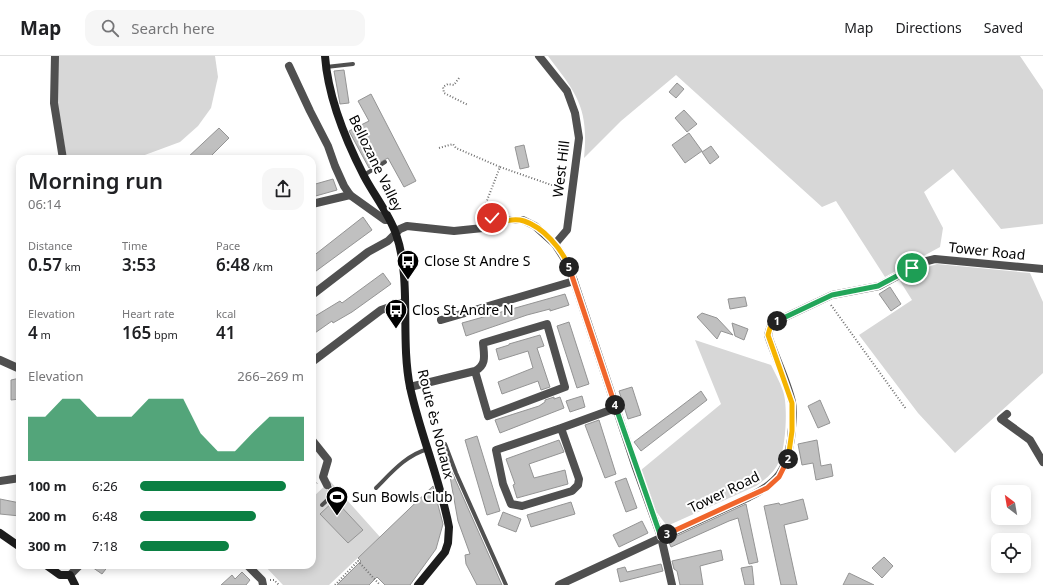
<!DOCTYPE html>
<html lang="en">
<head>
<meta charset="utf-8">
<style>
  :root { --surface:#fff; --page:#f6f6f6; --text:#202124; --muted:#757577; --line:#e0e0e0; --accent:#0b8043 }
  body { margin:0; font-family:"Noto Sans",sans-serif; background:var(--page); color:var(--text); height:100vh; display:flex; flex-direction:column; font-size:15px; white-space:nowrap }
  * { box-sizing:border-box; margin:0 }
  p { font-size:13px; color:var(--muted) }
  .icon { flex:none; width:22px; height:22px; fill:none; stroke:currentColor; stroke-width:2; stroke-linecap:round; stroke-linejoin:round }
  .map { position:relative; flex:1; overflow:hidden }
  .drawer { position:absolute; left:16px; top:99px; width:300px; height:414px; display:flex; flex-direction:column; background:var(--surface); border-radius:12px; box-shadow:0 2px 10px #0003 }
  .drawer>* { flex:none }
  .needle { width:26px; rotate:329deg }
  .fabs { position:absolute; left:991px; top:429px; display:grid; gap:8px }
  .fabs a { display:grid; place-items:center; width:40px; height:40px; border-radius:8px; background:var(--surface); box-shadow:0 2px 10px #0003; font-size:20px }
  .pin { position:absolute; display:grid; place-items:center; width:34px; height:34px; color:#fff; margin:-17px; border:2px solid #fff; border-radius:50%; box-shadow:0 1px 4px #0007 }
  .km { position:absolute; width:20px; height:20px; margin:-10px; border-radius:50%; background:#222; color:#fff; font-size:11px; line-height:20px; text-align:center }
  .round { display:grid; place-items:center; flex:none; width:42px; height:42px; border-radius:12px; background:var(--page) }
  .headline { display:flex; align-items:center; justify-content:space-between; height:68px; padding:0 12px }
  h1 { font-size:22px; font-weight:600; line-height:30px }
  .stats { display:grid; grid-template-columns:repeat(3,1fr); gap:6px; height:68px; padding:4px 12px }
  .stats div { display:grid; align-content:center }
  .stats b { font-size:17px; font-weight:600 }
  .stats small { font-size:11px; font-weight:400 }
  .stats p { font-size:11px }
  .chart { height:112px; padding:8px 12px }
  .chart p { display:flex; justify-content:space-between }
  .chart svg { width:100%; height:72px; margin-top:4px; fill:var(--accent); opacity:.7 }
  ul { padding:0 12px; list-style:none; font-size:13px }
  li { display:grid; grid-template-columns:64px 48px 1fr; align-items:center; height:30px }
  li i { height:10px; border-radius:5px; background:var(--accent) }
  header { display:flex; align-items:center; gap:24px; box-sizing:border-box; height:56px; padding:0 20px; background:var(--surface); border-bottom:1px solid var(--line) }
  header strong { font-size:19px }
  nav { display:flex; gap:22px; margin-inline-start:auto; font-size:14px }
  .search { width:280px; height:36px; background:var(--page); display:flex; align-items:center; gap:10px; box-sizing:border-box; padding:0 14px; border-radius:12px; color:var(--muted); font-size:15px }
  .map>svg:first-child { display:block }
  .green { fill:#d7d7d7 }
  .building { fill:#c0c0c0; stroke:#949494 }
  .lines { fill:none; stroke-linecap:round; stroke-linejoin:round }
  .path { stroke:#727272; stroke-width:2; stroke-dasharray:1 2; stroke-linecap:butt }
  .lane { stroke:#505050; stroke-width:4 }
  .street { stroke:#505050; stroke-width:8 }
  .secondary { stroke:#1d1d1d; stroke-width:8 }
  .split-1-casing { stroke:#fff; stroke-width:8 }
  .split-2-casing { stroke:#fff; stroke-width:8 }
  .split-3-casing { stroke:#fff; stroke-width:8 }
  .split-4-casing { stroke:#fff; stroke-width:8 }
  .split-5-casing { stroke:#fff; stroke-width:8 }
  .split-6-casing { stroke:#fff; stroke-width:8 }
  .split-1 { stroke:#22a559; stroke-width:5 }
  .split-2 { stroke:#f5b400; stroke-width:5 }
  .split-3 { stroke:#f0652b; stroke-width:5 }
  .split-4 { stroke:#22a559; stroke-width:5 }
  .split-5 { stroke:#f0652b; stroke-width:5 }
  .split-6 { stroke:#f5b400; stroke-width:5 }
  .labels { text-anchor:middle; stroke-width:4; stroke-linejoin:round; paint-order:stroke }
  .street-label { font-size:14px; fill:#000; stroke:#fff }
  .poi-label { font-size:14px; fill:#000; stroke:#fff; text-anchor:start }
</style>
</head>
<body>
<header>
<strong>Map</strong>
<div class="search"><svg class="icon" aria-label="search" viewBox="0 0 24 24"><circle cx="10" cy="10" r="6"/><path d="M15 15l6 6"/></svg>Search here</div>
<nav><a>Map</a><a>Directions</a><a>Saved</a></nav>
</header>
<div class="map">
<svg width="1043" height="529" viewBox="0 0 1043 529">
  <rect width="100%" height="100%" fill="#fff"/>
  <g class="green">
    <polygon points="58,0 215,0 218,21 211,52 198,70 180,86 134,103 67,103 57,47"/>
    <path d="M548,0H1020L1043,34V168L1001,173L953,113L924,136L943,172L940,191L885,221L836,145L822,151L676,19L621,65L584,102C589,52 577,38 548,0Z"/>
    <polygon points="937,208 1030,217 1043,246 1043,317 955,397 918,357 859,279 912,244 900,225 921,213"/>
    <path d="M695,284L771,309C775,317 780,326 783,335C788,349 786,388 780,403C776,415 766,423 756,430L667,470L655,454L641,414L721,348Z"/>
    <polygon points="330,425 380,481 329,529 283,529 264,509 312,509 312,442"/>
  </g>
  <g class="building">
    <polygon points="344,14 349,47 340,48 334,15"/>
    <polygon points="677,27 684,33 676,42 669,36"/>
    <polygon points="371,38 416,125 404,131 388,102 369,112 349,75 369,65 358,45"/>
    <polygon points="684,54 697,68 687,76 675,62"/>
    <polygon points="219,72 229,82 208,103 186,103"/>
    <polygon points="689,77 702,95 685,107 672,89"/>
    <polygon points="524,89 529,111 520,113 515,91"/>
    <polygon points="711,90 719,101 710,108 702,96"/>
    <polygon points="333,123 337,134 312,141 312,129"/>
    <polygon points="363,161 372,174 312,218 312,201"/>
    <polygon points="383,217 391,228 352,256 333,267 332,265 312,279 312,262 340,245 342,247"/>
    <polygon points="890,231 901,248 891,255 879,238"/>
    <polygon points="565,238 569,249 550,255 550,253 527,259 466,280 462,267"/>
    <polygon points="745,241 747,250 730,253 728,243"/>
    <polygon points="702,257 717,262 733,279 721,275 717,283 697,261"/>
    <polygon points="569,266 589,328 577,332 557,270"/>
    <polygon points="732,267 748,273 744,284 735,280"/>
    <polygon points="540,279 544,290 537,292 550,331 541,334 538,325 502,338 498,326 533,312 528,295 499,304 496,293 509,289 509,288"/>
    <polygon points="20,322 20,343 11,344 11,324"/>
    <polygon points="632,331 641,359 628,363 619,335"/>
    <polygon points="701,335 707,344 641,395 634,386"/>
    <polygon points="582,340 585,351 570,356 566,345"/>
    <polygon points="554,341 554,343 560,341 564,352 500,377 495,364 539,350 545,346 545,344"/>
    <polygon points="820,344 830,367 818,372 808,350"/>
    <polygon points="599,364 616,418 605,422 585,369"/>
    <polygon points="477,380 500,455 487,459 465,384"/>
    <polygon points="559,384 564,396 529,408 534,422 565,414 568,428 517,442 513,429 515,428 506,403"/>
    <polygon points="817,384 821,410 831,408 833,420 816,424 813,407 802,409 798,388"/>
    <polygon points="451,414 491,504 502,529 477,529 466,508 465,499 470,498 458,465 449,415"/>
    <polygon points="626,422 637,452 626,456 615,426"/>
    <polygon points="433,430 443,468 436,493 410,529 385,529 377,521 369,529 337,529 361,505 358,502"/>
    <polygon points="0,443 20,447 20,460 0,458"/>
    <polygon points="803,443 808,463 784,469 797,529 781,529 764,450 779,447 780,449"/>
    <polygon points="335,444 363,474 348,487 320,458"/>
    <polygon points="571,446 575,458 531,471 527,459"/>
    <polygon points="746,448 758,506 749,508 738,462 729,465 671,491 668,484"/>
    <polygon points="503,456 521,463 516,476 498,469"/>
    <polygon points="642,465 648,477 619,491 613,479"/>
    <polygon points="721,494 723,504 700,510 703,529 680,529 677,515 674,513 672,505"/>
    <polygon points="884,501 893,510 882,522 872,512"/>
    <polygon points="661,508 663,515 620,526 617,513 625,511 627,516"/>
    <polygon points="89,509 109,509 102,518"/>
    <polygon points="752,510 754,529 745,529 741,512"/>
    <polygon points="242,516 250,524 246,529 221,529 232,519 235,523"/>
    <polygon points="849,517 874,529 843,529"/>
  </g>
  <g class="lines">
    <g class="path">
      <polyline points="459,22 454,29 448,28 443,31 444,37 468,49"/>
      <polyline points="439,92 453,88 456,92 500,111"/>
      <polyline points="492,161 486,147 500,111 563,133"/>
      <polyline points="831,249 906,353"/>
      <polyline points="312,431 317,427"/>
      <polyline points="270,524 274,524 279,529"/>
      <polyline points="335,529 358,505 380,529"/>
    </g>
    <g class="lane">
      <polyline points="326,11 353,8"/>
      <polyline points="364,119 385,106"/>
      <polyline points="445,388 456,417 506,529"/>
      <path d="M376,432C391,417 406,399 428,393"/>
      <polyline points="322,449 335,437 327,429"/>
    </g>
    <g class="street">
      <polyline points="55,0 54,47 63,103"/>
      <polyline points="539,0 567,35 575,57 579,82 567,174 555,188"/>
      <polyline points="289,10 310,55 328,90 335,110 344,130 350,139 385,164 389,164"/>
      <polyline points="312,148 350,139"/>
      <polyline points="312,239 368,196 388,185 400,173 407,170 454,175 483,172 507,164 523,164 535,170 555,188 566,205 574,225 636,412 661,481 672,529"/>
      <polyline points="441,264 574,225"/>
      <polyline points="0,304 20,313"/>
      <polyline points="312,306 381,254 404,246"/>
      <path d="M410,331L475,315C487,309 484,299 483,287L547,268L565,331L488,360L475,315"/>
      <polyline points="1007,358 1001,363 1030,384 1043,406"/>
      <polyline points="561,372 496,394 503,428 511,448 522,450 572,435 578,429 579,423 561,372 616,352"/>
      <polyline points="312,384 328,404 323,421 327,429"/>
      <polyline points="0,425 20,422"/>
      <polyline points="247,509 262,524 263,529"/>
      <polyline points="70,519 80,509"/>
      <path d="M559,529L749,441C779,426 786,415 791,383C792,371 794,357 792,346C787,324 775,301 768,279L770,272L775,266L832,239L879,230L923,206L935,203L1043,213"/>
    </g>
    <g class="secondary">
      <path d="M325,0C328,42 345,83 364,120C374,139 389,158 396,178C412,223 400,282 410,331C420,378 440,423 449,471L448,487L445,496L418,529"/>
      <polyline points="0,477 20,491"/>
      <polyline points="46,509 60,519 70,519 75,529"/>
    </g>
  </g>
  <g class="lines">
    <g class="split-1-casing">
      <polyline id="split-1" points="777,265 832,239 878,230 912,212"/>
    </g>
    <g class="split-2-casing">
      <polyline id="split-2" points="777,265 770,272 768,279 792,347 792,375 788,403"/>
    </g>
    <g class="split-3-casing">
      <polyline id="split-3" points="667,478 767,432 779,421 788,403"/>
    </g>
    <g class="split-4-casing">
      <polyline id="split-4" points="615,349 661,481 667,478"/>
    </g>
    <g class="split-5-casing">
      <polyline id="split-5" points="569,211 615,349"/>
    </g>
    <g class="split-6-casing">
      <path id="split-6" d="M492,162L494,168C503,165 514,162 524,165C543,171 562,193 569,211"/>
    </g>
    <use href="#split-1" class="split-1"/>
    <use href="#split-2" class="split-2"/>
    <use href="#split-3" class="split-3"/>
    <use href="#split-4" class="split-4"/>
    <use href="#split-5" class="split-5"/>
    <use href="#split-6" class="split-6"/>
  </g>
  <defs>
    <g id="bus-pin" transform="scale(1.15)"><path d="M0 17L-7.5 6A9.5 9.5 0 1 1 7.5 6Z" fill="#000" stroke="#fff"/><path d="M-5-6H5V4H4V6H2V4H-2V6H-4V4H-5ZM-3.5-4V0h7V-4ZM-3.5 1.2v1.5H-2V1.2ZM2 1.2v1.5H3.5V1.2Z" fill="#fff"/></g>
    <g id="stadium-pin" transform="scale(1.15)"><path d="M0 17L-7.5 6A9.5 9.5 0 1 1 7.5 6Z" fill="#000" stroke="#fff"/><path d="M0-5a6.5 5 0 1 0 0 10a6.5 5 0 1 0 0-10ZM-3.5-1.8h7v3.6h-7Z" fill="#fff"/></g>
  </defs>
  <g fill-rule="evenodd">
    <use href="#bus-pin" x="408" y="205"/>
    <use href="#bus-pin" x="396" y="254"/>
    <use href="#stadium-pin" x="337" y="441"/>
  </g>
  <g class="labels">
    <g class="street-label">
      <text transform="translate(376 107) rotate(64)" y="5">Bellozane Valley</text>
      <text transform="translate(561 113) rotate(-83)" y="5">West Hill</text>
      <text transform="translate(987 195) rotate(6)" y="5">Tower Road</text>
      <text transform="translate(436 368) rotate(76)" y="5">Route ès Nouaux</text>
      <text transform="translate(724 436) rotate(-26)" y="5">Tower Road</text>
    </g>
    <g class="poi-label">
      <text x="424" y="210">Close St Andre S</text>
      <text x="412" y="259">Clos St Andre N</text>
      <text x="352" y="446">Sun Bowls Club</text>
    </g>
  </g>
</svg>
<div class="fabs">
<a><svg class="needle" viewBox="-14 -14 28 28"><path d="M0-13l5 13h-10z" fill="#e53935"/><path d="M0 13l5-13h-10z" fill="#757577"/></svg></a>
<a><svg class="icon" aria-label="locate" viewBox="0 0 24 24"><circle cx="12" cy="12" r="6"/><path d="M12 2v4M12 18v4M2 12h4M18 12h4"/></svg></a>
</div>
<div class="pin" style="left:912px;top:212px;background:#1e9e55"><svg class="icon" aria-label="arrive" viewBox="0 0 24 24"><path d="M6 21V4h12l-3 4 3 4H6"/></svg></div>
<div class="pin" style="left:492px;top:162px;background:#d93025"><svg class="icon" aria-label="check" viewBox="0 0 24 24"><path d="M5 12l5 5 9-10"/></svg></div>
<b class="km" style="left:777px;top:265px">1</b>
<b class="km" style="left:788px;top:403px">2</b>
<b class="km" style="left:667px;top:478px">3</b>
<b class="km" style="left:615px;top:349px">4</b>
<b class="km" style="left:569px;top:211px">5</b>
<section class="drawer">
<div class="headline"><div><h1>Morning run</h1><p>06:14</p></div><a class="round"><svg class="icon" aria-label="share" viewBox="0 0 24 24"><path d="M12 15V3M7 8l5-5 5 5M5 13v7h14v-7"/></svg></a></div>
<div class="stats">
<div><p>Distance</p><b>0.57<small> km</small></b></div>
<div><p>Time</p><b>3:53</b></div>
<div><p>Pace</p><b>6:48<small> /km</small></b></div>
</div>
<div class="stats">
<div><p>Elevation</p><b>4<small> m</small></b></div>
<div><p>Heart rate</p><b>165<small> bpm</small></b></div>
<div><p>kcal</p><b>41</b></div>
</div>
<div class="chart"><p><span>Elevation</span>266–269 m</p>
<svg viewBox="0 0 160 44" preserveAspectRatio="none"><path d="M0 44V17L10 17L20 6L30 6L40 17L50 17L60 17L70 6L80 6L90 6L100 27L110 38L120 38L130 27L140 17L150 17L160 17V44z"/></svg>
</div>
<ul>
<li><b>100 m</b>6:26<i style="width:89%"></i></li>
<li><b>200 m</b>6:48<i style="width:71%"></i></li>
<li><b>300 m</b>7:18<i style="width:54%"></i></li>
</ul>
</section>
</div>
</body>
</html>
